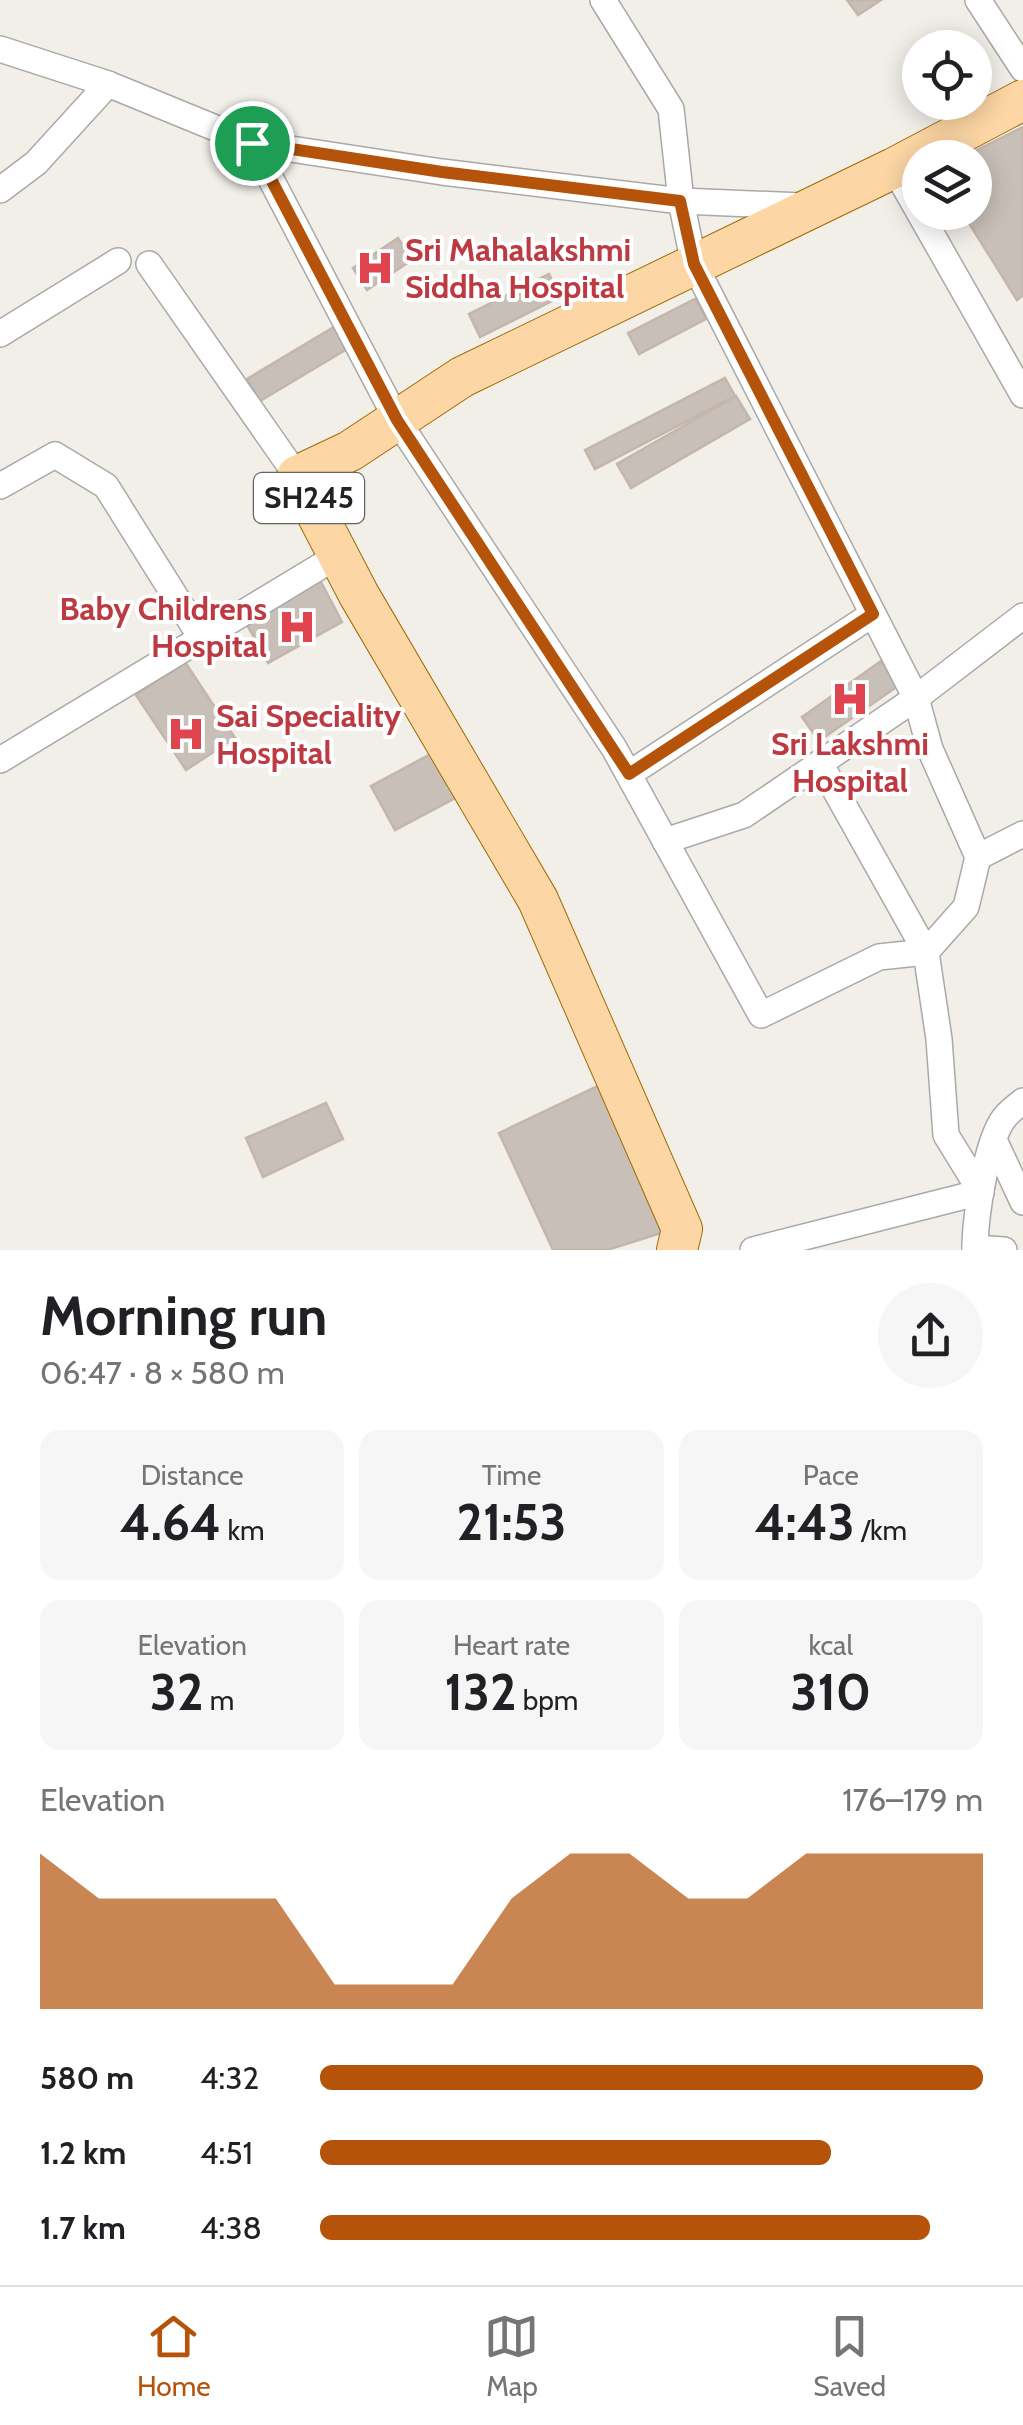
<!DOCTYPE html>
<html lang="en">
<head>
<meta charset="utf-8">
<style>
  :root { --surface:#fff; --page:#f6f6f6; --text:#202124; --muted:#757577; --line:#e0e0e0; --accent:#b45309 }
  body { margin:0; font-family:Cabin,sans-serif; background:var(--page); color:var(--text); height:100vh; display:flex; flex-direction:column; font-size:38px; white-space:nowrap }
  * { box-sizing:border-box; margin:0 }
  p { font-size:32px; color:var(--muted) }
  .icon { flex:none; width:55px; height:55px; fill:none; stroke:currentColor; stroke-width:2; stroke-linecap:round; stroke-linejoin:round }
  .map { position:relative; height:1250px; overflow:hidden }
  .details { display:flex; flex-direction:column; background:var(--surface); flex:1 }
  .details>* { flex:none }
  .tools { position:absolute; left:902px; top:30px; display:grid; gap:20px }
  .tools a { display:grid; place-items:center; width:90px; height:90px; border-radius:50%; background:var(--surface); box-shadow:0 5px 25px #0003; font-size:50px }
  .pin { position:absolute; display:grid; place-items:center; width:85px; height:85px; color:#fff; margin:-42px; border:5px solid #fff; border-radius:50%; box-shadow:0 2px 10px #0007 }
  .round { display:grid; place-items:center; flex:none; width:105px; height:105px; border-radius:52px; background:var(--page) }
  .headline { display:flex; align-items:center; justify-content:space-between; height:170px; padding:0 40px }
  h1 { font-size:55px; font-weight:700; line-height:75px }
  .figures { display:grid; grid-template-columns:repeat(3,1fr); gap:15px; height:170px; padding:10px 40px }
  .figures div { display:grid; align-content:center; border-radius:20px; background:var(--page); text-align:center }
  .figures b { font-size:50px; font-weight:700 }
  .figures small { font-size:28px; font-weight:400 }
  .figures p { font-size:28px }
  .chart { height:280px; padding:20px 40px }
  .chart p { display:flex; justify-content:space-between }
  .chart svg { width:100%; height:180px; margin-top:10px; fill:var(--accent); opacity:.7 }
  ul { padding:0 40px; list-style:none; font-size:32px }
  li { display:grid; grid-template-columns:160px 120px 1fr; align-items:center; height:75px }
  li i { height:25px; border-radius:12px; background:var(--accent) }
  .menu { display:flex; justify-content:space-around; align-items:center; height:140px; border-top:2px solid var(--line); background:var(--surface); font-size:28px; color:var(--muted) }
  .menu a { display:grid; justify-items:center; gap:5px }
  .menu .selected { color:var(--accent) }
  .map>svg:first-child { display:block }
  .building { fill:#c7bfb8; stroke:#c4b6ab; stroke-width:2.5 }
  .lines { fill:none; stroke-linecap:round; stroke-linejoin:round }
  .street-casing { stroke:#a9a9a9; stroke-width:28 }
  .primary-casing { stroke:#a06b00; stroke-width:42 }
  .street { stroke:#fff; stroke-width:25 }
  .primary { stroke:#fcd6a4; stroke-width:40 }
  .route-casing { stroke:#fff; stroke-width:20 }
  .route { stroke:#b45309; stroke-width:12 }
  .labels { text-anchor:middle; stroke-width:8; stroke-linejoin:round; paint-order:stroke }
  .shield { fill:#fff; stroke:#646464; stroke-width:2.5 }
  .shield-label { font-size:30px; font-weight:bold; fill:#222 }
  .health-label { font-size:32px; font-weight:bold; fill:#be3a42; stroke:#fff; text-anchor:start }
</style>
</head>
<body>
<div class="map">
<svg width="1023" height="1250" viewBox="0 0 1023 1250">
  <rect width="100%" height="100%" fill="#f2efe9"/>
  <g class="building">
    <polygon points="847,0 881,0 858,15"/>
    <polygon points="1023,127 1023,295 1017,300 962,212 975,212 975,158 961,158"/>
    <polygon points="398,238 412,260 367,290 353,268"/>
    <polygon points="549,274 560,297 480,337 469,314"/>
    <polygon points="695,299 706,319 639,354 628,333"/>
    <polygon points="354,315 367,337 260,401 247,379"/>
    <polygon points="725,378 735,396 595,469 585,450"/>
    <polygon points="736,396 750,419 631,488 617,464"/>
    <polygon points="320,580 342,622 268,663 245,621"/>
    <polygon points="881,661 898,686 819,741 802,717"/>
    <polygon points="185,662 235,738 186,770 136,695"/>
    <polygon points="440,749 463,794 395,830 371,786"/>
    <polygon points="602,1084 671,1230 607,1250 553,1250 499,1133"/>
    <polygon points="326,1103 343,1139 263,1177 246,1138"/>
  </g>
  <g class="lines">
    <g class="street-casing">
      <g id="street">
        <polyline points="603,0 671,109 681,201 694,264 916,698 930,749 978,857 966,907 926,952 939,1039 946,1135 981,1192 753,1250"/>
        <polyline points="978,0 1023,69"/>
        <polyline points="0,49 108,84 252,143 397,420 614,748 761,1015 879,957 926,952 820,763"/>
        <polyline points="252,143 442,172 681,201 803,206"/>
        <polyline points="894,168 1023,395"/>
        <polyline points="0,190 36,163 108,84"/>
        <polyline points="149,264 297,476"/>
        <polyline points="0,334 118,261"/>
        <polyline points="0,486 55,455 106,486 202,639"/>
        <polyline points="0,760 339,555"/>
        <polyline points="629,774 873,614"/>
        <polyline points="665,841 744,815 916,698 1023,616"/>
        <polyline points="978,857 1023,834"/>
        <polyline points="995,1142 1023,1202"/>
        <polyline points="975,1248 1004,1250"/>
        <path d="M975,1250C975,1219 986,1140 1005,1117C1010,1111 1017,1106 1023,1101"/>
      </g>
    </g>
    <g class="primary-casing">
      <polyline id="primary" points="677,1250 682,1229 538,900 359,595 297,476 350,451 462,377 894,168 1023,100"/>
    </g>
    <use href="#street" class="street"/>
    <use href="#primary" class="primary"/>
  </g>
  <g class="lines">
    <g class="route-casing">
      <polygon id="route" points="252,143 442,172 680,201 694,264 873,614 629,774 397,420"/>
    </g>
    <use href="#route" class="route"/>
  </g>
  <defs>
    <g id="hospital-bare" transform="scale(3)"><path d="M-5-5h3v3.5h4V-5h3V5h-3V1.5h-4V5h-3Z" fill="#e0444e" stroke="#fff" stroke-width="2.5" paint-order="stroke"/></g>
  </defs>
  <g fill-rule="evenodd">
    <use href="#hospital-bare" x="375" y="268"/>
    <use href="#hospital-bare" x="297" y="627"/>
    <use href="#hospital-bare" x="850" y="699"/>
    <use href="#hospital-bare" x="186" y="734"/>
  </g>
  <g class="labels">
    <rect class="shield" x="254" y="473" width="110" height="50" rx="8"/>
    <g class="shield-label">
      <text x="309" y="508">SH245</text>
    </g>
    <g class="health-label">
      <text x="405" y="261">Sri Mahalakshmi<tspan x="405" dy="37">Siddha Hospital</tspan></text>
      <text x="267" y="620" text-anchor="end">Baby Childrens<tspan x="267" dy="37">Hospital</tspan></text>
      <text x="216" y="727">Sai Speciality<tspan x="216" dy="37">Hospital</tspan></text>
      <text x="850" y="755" text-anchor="middle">Sri Lakshmi<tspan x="850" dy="37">Hospital</tspan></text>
    </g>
  </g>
</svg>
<div class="tools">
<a><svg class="icon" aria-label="locate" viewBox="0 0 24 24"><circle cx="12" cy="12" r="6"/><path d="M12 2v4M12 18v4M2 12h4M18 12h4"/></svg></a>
<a><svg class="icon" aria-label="layers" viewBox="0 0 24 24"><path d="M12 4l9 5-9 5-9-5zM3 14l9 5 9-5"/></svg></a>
</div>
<div class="pin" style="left:252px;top:143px;background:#1e9e55"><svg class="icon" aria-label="arrive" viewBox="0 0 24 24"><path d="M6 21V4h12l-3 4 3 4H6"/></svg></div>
</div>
<section class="details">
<div class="headline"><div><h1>Morning run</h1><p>06:47 · 8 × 580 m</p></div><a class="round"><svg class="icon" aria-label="share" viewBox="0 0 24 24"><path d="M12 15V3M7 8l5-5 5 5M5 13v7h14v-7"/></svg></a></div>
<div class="figures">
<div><p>Distance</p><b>4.64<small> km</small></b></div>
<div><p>Time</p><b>21:53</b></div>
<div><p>Pace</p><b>4:43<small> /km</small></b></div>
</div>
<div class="figures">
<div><p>Elevation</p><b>32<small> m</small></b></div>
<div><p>Heart rate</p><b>132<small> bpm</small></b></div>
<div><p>kcal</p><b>310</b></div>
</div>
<div class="chart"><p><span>Elevation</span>176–179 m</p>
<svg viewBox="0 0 160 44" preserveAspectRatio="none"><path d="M0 44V6L10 17L20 17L30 17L40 17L50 38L60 38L70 38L80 17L90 6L100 6L110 17L120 17L130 6L140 6L150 6L160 6V44z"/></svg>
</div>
<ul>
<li><b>580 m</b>4:32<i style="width:100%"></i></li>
<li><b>1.2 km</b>4:51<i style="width:77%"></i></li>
<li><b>1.7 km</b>4:38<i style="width:92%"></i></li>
</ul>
</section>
<nav class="menu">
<a class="selected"><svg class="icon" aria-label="home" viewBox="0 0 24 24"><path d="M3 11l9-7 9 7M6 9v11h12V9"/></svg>Home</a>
<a><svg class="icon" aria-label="map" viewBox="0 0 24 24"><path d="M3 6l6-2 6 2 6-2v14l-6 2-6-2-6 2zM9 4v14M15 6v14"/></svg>Map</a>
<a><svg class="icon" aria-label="saved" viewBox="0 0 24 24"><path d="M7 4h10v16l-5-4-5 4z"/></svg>Saved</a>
</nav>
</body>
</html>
